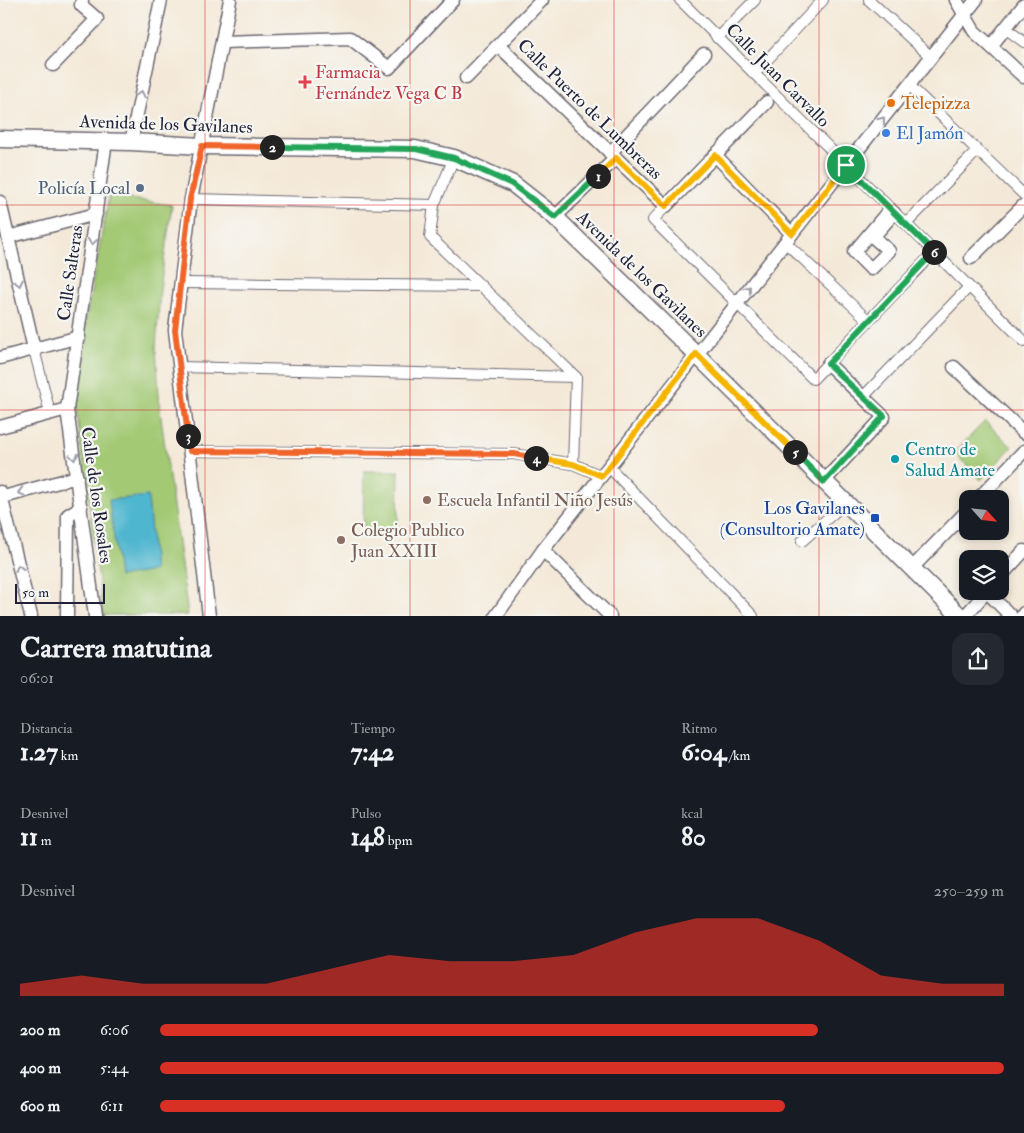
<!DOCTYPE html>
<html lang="es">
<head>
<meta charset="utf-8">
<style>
  :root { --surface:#171b24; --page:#242831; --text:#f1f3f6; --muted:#9ea1a6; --accent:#d93025 }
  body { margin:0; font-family:"IM FELL Double Pica",serif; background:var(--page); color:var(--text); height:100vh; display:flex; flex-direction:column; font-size:19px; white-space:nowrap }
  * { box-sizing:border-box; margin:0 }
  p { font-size:16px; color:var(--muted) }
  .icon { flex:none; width:28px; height:28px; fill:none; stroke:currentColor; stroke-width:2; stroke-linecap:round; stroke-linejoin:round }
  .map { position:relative; height:616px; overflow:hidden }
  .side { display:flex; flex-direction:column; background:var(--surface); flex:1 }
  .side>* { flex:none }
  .needle { width:32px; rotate:117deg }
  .fabs { position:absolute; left:959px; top:490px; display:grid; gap:10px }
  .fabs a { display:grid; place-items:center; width:50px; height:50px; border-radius:10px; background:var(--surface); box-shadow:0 2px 8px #0003; font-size:25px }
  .scale { position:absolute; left:15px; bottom:12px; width:90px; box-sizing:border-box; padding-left:5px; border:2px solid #22223b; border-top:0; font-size:14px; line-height:18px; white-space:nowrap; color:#22223b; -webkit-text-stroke:4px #f6f6f2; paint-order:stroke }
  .pin { position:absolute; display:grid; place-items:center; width:42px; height:42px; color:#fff; margin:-21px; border:2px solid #fff; border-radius:50%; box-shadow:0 1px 5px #0007 }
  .km { position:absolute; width:25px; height:25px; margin:-12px; border-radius:50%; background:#222; color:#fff; font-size:14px; line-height:25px; text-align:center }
  .round { display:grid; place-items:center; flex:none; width:52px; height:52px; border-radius:15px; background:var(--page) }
  .headline { display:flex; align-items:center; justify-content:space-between; height:85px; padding:0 20px }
  h1 { font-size:28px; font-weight:700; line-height:38px }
  .metrics { display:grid; grid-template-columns:repeat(3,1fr); gap:8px; height:85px; padding:5px 20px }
  .metrics div { display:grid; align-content:center }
  .metrics b { font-size:25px; font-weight:700 }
  .metrics small { font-size:14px; font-weight:400 }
  .metrics p { font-size:14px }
  .chart { height:140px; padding:10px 20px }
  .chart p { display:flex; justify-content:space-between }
  .chart svg { width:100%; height:90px; margin-top:5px; fill:var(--accent); opacity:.7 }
  ul { padding:0 20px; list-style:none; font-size:16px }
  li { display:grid; grid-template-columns:80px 60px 1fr; align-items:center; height:38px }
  li i { height:12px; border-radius:6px; background:var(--accent) }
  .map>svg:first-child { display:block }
  .green { fill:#a3c974; stroke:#627658 }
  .water { fill:#50b6cf; stroke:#396c85 }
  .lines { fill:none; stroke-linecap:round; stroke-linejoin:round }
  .pedestrian-casing { stroke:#6c6872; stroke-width:12 }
  .minor-casing { stroke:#6c6872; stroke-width:15 }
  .tertiary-casing { stroke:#6c6872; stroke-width:19 }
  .pedestrian { stroke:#fff; stroke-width:10 }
  .minor { stroke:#fff; stroke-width:12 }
  .tertiary { stroke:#fff; stroke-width:16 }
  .oneway { stroke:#9c9ca7 }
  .split-1-casing { stroke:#fff; stroke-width:10 }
  .split-2-casing { stroke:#fff; stroke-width:10 }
  .split-3-casing { stroke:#fff; stroke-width:10 }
  .split-4-casing { stroke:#fff; stroke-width:10 }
  .split-5-casing { stroke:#fff; stroke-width:10 }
  .split-6-casing { stroke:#fff; stroke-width:10 }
  .split-7-casing { stroke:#fff; stroke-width:10 }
  .split-1 { stroke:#f5b400; stroke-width:6 }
  .split-2 { stroke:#22a559; stroke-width:6 }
  .split-3 { stroke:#f0652b; stroke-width:6 }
  .split-4 { stroke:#f0652b; stroke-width:6 }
  .split-5 { stroke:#f5b400; stroke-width:6 }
  .split-6 { stroke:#22a559; stroke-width:6 }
  .split-7 { stroke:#22a559; stroke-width:6 }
  .grid { fill:none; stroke:#d62828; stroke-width:1; stroke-opacity:0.55 }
  .health-dot { fill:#e0444e; stroke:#f6f6f2; stroke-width:2 }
  .food-dot { fill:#e8710a; stroke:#f6f6f2; stroke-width:2 }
  .shop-dot { fill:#3f7fe0; stroke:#f6f6f2; stroke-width:2 }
  .service-dot { fill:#5c6f8a; stroke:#f6f6f2; stroke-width:2 }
  .culture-dot { fill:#0f9aa8; stroke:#f6f6f2; stroke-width:2 }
  .education-dot { fill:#8d6e63; stroke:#f6f6f2; stroke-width:2 }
  .transit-dot { fill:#1a4fb4; stroke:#f6f6f2; stroke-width:2 }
  .labels { text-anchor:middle; stroke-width:4.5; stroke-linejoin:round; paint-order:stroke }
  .health-label { font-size:18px; fill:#be3a42; stroke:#f6f6f2; text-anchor:start }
  .street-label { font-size:18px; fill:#22223b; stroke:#f6f6f2 }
  .food-label { font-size:18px; fill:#c56008; stroke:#f6f6f2; text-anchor:start }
  .shop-label { font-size:18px; fill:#366cbe; stroke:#f6f6f2; text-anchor:start }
  .service-label { font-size:18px; fill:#4e5e75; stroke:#f6f6f2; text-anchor:end }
  .culture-label { font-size:18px; fill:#0d838f; stroke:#f6f6f2; text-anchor:start }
  .education-label { font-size:18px; fill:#785e54; stroke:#f6f6f2; text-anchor:start }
  .transit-label { font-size:18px; fill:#164399; stroke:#f6f6f2; text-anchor:end }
</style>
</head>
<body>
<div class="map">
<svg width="1024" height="616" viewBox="0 0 1024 616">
  <rect width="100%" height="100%" fill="#f6f6f2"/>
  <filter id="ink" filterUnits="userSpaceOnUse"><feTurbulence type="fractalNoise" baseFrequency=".02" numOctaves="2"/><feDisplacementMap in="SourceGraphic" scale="10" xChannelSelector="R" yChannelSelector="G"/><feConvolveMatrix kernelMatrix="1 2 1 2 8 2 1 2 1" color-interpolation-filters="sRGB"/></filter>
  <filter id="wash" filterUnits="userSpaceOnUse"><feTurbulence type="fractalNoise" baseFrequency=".0096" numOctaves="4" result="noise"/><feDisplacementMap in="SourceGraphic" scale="20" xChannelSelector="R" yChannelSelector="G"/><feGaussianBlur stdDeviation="1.12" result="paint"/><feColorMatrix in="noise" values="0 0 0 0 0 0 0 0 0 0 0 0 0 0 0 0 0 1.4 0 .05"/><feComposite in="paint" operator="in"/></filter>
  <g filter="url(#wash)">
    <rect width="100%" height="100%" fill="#f4e9d8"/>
    <g class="green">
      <polygon points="109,196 172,205 160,289 156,348 160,410 188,615 103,615 77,407 79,355"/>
      <polygon points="985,421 1012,447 981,480 954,453"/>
      <polygon points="364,471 399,471 398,534 363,533"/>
    </g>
    <polygon class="water" points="148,496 154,571 119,577 109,500"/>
  </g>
  <g filter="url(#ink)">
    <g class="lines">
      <g class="pedestrian-casing">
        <g id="pedestrian">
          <polyline points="680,0 1024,341"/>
          <polyline points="869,0 931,57"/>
          <polyline points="1005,28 1024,42"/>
          <polyline points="717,38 755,0"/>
          <polyline points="754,74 823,0"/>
          <polyline points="909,85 1024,195"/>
          <polyline points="454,158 434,205 430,237 576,377 573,464"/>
          <polyline points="191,199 434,205"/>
          <polyline points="666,206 653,220 813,379 934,252"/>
          <polyline points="906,224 977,151"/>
          <polyline points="785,242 869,321"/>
          <polyline points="180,283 481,286"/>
          <polyline points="34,349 50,413"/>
          <polyline points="180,367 576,377"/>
          <polyline points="863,397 969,287"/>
          <polyline points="190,451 514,454 573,464 602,476"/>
          <polyline points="609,467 753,616"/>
          <polyline points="802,541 845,503"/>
        </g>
      </g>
      <g class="minor-casing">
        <g id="minor">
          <polyline points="956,0 974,31 1024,77"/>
          <polyline points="222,42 350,38 389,68 453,0"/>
          <polyline points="499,46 666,206 767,102"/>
          <polyline points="991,46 1024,5"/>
          <polyline points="53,65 97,19 81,5 82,0"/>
          <polyline points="466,78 542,0"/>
          <polyline points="131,142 161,0"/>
          <polyline points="610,153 704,54"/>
          <polyline points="715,155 792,234"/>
          <polyline points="0,202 34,349"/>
          <polyline points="890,209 854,252 871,269 889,251 873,237 894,213"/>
          <polyline points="555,217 616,158"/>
          <polyline points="8,237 96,214"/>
          <polyline points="971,258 1024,205"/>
          <polyline points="0,358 79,337"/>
          <polyline points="954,367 1024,433"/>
          <polyline points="0,427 67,409"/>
          <polyline points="824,481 884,417 828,364"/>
          <polyline points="0,492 31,616"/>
          <polyline points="0,498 77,477"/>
          <polyline points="978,499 1024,451"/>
          <polyline points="543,550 610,616"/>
          <polyline points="912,568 968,510"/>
          <polyline points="1000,577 1024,551"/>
          <polyline points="987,592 1011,616"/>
          <polyline points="67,616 68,515 81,507"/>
          <polyline points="95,616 67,409 106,141"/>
          <polyline points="209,616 175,330 191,199 230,0"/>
          <polyline points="496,616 543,550 976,0"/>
          <polyline points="965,616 987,591"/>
          <polyline points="1022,616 1024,613"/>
        </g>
      </g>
      <g class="tertiary-casing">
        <polyline id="tertiary" points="0,139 131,142 202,146 415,149 454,158 513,184 555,217 566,228 696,354 960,616"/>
      </g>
      <use href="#pedestrian" class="pedestrian"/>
      <use href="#minor" class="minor"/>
      <use href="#tertiary" class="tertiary"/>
    </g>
    <defs><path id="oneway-chevron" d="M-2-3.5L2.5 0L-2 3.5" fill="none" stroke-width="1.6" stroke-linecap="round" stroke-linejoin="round" transform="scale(1.25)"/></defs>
    <g class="oneway">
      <use href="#oneway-chevron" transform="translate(141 94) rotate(-78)"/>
      <use href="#oneway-chevron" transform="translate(882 120) rotate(-52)"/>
      <use href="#oneway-chevron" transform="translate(92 242) rotate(98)"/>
      <use href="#oneway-chevron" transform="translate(19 283) rotate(77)"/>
      <use href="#oneway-chevron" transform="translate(748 289) rotate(-52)"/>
      <use href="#oneway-chevron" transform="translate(74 457) rotate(82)"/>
      <use href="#oneway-chevron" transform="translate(21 492) rotate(165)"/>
      <use href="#oneway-chevron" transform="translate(19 568) rotate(-104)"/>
    </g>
  </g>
  <g class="lines" filter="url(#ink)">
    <g class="split-1-casing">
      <polyline id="split-1" points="598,176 616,158 666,206 715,155 792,234 846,165"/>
    </g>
    <g class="split-2-casing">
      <polyline id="split-2" points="272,147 416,149 454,158 512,184 555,217 598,176"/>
    </g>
    <g class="split-3-casing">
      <polyline id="split-3" points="188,436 175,330 190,199 202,146 272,147"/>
    </g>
    <g class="split-4-casing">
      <polyline id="split-4" points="188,436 190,451 514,454 536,458"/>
    </g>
    <g class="split-5-casing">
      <polyline id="split-5" points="536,458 573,464 602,476 696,354 795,452"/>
    </g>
    <g class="split-6-casing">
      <polyline id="split-6" points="795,452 824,482 884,416 828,364 934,252"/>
    </g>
    <g class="split-7-casing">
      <polyline id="split-7" points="846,165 934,252"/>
    </g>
    <use href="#split-1" class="split-1"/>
    <use href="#split-2" class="split-2"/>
    <use href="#split-3" class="split-3"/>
    <use href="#split-4" class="split-4"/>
    <use href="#split-5" class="split-5"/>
    <use href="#split-6" class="split-6"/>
    <use href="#split-7" class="split-7"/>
  </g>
  <path class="grid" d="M205,0V616M410,0V616M614,0V616M819,0V616M0,205H1024M0,410H1024"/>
  <path class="health-dot" d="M302.5 74.5h5v5h5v5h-5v5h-5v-5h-5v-5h5z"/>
  <circle class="food-dot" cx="891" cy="103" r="5"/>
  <circle class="shop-dot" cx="886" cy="133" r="5"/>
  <circle class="service-dot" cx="140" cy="188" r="5"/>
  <circle class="culture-dot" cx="895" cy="459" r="5"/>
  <g class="education-dot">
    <circle cx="427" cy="500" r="5"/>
    <circle cx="341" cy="540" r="5"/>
  </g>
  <rect class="transit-dot" x="870" y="513" width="10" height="10" rx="2.5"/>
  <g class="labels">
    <g class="health-label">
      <text x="315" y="78">Farmacia<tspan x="315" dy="21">Fernández Vega C B</tspan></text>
    </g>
    <g class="street-label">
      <text transform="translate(778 75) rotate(45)" y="6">Calle Juan Carvallo</text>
      <text transform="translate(590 109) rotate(44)" y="6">Calle Puerto de Lumbreras</text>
      <text transform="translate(166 124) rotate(2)" y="6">Avenida de los Gavilanes</text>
      <text transform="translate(70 273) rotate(-82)" y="6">Calle Salteras</text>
      <text transform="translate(642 274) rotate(44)" y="6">Avenida de los Gavilanes</text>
      <text transform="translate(97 495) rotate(82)" y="6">Calle de los Rosales</text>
    </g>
    <g class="food-label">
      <text x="901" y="109">Telepizza</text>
    </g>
    <g class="shop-label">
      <text x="896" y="139">El Jamón</text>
    </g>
    <g class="service-label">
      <text x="130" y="194">Policía Local</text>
    </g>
    <g class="culture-label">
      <text x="905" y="455">Centro de<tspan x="905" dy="21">Salud Amate</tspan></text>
    </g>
    <g class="education-label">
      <text x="437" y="506">Escuela Infantil Niño Jesús</text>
      <text x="351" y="536">Colegio Publico<tspan x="351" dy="21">Juan XXIII</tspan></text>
    </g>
    <g class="transit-label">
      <text x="865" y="514">Los Gavilanes<tspan x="865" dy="21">(Consultorio Amate)</tspan></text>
    </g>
  </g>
</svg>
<div class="fabs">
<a><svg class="needle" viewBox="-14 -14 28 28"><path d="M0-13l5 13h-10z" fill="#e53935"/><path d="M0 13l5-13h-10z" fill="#9ea1a6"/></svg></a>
<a><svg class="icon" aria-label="layers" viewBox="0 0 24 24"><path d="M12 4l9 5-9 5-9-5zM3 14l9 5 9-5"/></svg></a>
</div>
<div class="scale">50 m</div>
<div class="pin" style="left:846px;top:165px;background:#1e9e55"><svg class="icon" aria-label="arrive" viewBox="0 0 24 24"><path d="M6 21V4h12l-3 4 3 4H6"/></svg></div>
<b class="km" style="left:598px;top:176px">1</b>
<b class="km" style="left:272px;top:147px">2</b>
<b class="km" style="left:188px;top:436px">3</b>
<b class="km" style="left:536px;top:458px">4</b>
<b class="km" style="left:795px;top:452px">5</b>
<b class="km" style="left:934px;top:252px">6</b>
</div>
<section class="side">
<div class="headline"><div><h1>Carrera matutina</h1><p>06:01</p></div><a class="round"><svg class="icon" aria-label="share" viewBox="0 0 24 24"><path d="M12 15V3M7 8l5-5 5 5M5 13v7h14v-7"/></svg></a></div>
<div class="metrics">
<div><p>Distancia</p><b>1.27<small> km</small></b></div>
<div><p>Tiempo</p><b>7:42</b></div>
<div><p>Ritmo</p><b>6:04<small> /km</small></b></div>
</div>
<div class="metrics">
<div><p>Desnivel</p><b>11<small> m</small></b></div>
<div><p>Pulso</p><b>148<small> bpm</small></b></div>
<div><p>kcal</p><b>80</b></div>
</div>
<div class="chart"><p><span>Desnivel</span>250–259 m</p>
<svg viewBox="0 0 160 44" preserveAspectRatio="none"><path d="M0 44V38L10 34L20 38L30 38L40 38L50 31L60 24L70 27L80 27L90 24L100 13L110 6L120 6L130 17L140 34L150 38L160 38V44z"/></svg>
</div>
<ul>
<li><b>200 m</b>6:06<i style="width:78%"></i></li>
<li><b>400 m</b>5:44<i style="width:100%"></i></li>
<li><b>600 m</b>6:11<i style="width:74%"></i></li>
</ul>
</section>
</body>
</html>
